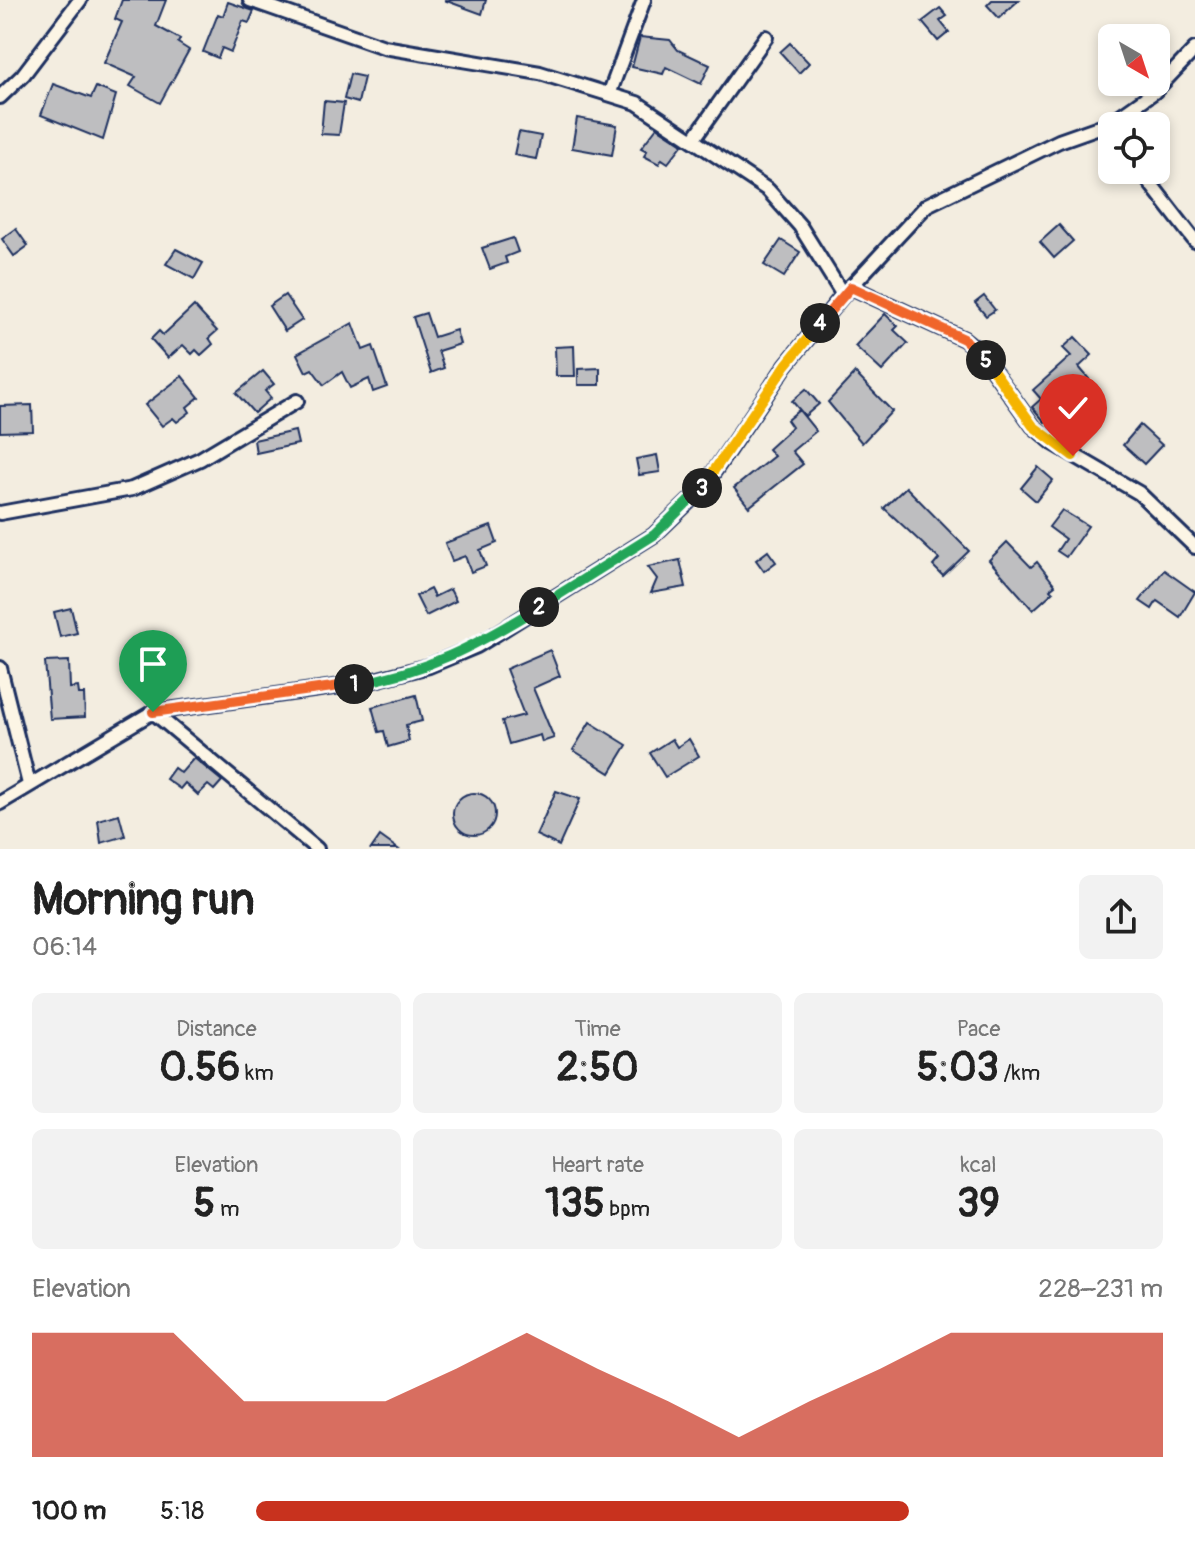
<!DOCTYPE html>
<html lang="en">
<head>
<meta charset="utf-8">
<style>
  :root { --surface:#fff; --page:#f2f2f2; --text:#222; --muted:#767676; --accent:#c8321e }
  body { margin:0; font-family:Pangolin,sans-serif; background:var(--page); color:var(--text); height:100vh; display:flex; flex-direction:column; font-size:30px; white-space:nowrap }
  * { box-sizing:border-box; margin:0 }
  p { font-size:26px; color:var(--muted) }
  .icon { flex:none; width:44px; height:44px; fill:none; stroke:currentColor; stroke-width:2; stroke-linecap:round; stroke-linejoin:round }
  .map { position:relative; height:849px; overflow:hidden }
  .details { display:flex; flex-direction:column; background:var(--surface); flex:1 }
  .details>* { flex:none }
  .needle { width:52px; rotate:141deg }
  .tools { position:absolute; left:1098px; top:24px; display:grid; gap:16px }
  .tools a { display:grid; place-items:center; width:72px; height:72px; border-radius:12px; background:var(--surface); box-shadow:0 4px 12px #0003; font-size:40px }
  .pin { position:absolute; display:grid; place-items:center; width:68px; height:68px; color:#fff; margin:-82px -34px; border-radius:50% 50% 50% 0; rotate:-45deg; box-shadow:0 0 8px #0007 }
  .pin .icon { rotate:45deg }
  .km { position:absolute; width:40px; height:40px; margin:-20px; border-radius:50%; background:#222; color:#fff; font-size:22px; line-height:40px; text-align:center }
  .round { display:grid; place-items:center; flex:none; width:84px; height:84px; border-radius:12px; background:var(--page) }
  .overview { display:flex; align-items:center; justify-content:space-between; height:136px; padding:0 32px }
  h1 { font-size:44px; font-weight:700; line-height:60px }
  .stats { display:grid; grid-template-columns:repeat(3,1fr); gap:12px; height:136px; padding:8px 32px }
  .stats div { display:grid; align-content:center; border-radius:12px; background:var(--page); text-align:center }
  .stats b { font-size:40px; font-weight:700 }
  .stats small { font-size:22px; font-weight:400 }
  .stats p { font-size:22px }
  .chart { height:224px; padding:16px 32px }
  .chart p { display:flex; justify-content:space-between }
  .chart svg { width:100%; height:144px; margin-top:8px; fill:var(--accent); opacity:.7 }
  ul { padding:0 32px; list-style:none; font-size:26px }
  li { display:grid; grid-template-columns:128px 96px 1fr; align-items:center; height:60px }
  li i { height:20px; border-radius:10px; background:var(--accent) }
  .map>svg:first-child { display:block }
  .building { fill:#bebec0; stroke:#1b2f5e; stroke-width:2 }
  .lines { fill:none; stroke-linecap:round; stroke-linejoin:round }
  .minor-casing { stroke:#1b2f5e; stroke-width:18 }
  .minor { stroke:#fcf5e5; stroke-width:12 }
  .split-1-casing { stroke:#fff; stroke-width:16 }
  .split-2-casing { stroke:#fff; stroke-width:16 }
  .split-3-casing { stroke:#fff; stroke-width:16 }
  .split-4-casing { stroke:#fff; stroke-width:16 }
  .split-5-casing { stroke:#fff; stroke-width:16 }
  .split-6-casing { stroke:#fff; stroke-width:16 }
  .split-1 { stroke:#f0652b; stroke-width:10 }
  .split-2 { stroke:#22a559; stroke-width:10 }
  .split-3 { stroke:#22a559; stroke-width:10 }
  .split-4 { stroke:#f5b400; stroke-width:10 }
  .split-5 { stroke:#f0652b; stroke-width:10 }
  .split-6 { stroke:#f5b400; stroke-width:10 }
</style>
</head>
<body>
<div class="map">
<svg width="1195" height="849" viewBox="0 0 1195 849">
  <rect width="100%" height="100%" fill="#f3ede0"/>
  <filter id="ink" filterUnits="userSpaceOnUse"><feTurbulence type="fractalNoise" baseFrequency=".0125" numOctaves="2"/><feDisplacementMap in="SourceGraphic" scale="16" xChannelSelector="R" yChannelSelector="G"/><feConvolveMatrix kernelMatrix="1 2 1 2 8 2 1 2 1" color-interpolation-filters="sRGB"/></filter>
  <g filter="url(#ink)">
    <g class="building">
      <polygon points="122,0 166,0 156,26 180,39 178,43 189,50 160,103 130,86 136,77 104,63 122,22 115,19"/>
      <polygon points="444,0 486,0 482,14"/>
      <polygon points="992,0 1019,0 999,18 987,5"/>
      <polygon points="228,2 254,11 249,23 243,21 231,52 222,48 218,58 203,52 218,14 223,16"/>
      <polygon points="940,8 947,16 940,21 949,32 938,41 922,22"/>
      <polygon points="640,37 670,40 678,50 710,65 701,84 666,67 663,74 632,67"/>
      <polygon points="790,43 809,63 799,73 780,52"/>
      <polygon points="350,74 364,77 358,103 344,99"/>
      <polygon points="53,84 91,98 96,87 116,95 103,140 41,115"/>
      <polygon points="324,101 344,103 339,135 321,134"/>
      <polygon points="577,118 617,125 612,155 572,148"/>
      <polygon points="657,127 683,144 668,163 662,159 659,164 644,156 647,151 641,148"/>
      <polygon points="519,132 541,136 536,159 514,155"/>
      <polygon points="1059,225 1073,241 1054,258 1040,242"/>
      <polygon points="16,229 28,246 14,256 2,239"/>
      <polygon points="513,238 518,252 505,257 507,263 490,269 482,248"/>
      <polygon points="781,240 800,252 784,277 764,265"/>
      <polygon points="176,249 203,263 194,279 166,264"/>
      <polygon points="285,295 302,320 285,331 269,306"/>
      <polygon points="984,296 995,310 986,316 975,303"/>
      <polygon points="194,306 217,331 209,338 213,344 201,355 196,350 192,354 183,345 168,358 151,339 159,331 163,335"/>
      <polygon points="426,313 434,337 456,330 460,344 438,351 444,368 431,373 413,317"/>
      <polygon points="885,314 898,326 894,330 908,343 882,371 855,346"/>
      <polygon points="353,323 363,350 373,346 387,387 373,392 369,379 350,388 342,372 324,385 312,369 306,372 297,354"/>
      <polygon points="1075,337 1092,355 1079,367 1089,379 1045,422 1032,407 1041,399 1033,390 1071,356 1063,348"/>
      <polygon points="574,346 575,376 556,376 555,347"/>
      <polygon points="600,368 600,385 578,385 578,369"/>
      <polygon points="263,371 274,384 265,391 271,398 254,413 236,393"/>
      <polygon points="855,373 892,411 862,443 828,402"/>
      <polygon points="182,376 199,397 187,407 190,412 177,422 173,418 162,426 145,405"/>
      <polygon points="806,389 819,404 805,416 792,401"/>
      <polygon points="32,405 33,431 0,432 0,406"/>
      <polygon points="799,410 816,431 792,451 803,464 749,507 734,488 774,456 768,449 792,427 787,420"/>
      <polygon points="1140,425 1162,445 1144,464 1123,445"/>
      <polygon points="295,431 298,444 256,453 254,440"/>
      <polygon points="657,455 660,472 639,475 636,459"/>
      <polygon points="1038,467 1053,480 1036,501 1021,488"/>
      <polygon points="906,487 969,551 943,576 933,566 939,559 884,508"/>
      <polygon points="1062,510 1088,526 1066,557 1057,551 1065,539 1049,527"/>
      <polygon points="491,526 497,543 480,550 486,566 471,572 465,556 452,561 445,543"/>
      <polygon points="1007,542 1031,567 1037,562 1055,585 1050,589 1053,592 1033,610 989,560"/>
      <polygon points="768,551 776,562 764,571 756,560"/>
      <polygon points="680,560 686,587 651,593 657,579 648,567"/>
      <polygon points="1164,570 1195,592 1180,617 1157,601 1152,609 1140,601"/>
      <polygon points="430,589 434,597 450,589 456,601 426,616 416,596"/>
      <polygon points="71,608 77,633 60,637 54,612"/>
      <polygon points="550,650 560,676 533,688 554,738 542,742 540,735 509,744 502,721 524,715 506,669"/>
      <polygon points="69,661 70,688 78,687 79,694 84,694 85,717 50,719 45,662"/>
      <polygon points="416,695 422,721 406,725 409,741 388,747 384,731 379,732 372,707"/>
      <polygon points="590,722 627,745 610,773 573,750"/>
      <polygon points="672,739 677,747 689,739 699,756 665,777 650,753"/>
      <polygon points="194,758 222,781 214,790 208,785 198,795 185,783 180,789 166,779 174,768 181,773"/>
      <polygon points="556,791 580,799 559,846 536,835"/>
      <circle cx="474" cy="814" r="21"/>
      <polygon points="119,814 125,836 101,843 98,820"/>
      <polygon points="380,836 398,849 371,849"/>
    </g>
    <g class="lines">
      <g class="minor-casing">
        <g id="minor">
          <polyline points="250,0 384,47 540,73 637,103 768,190 800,226 843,295"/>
          <polyline points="610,92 644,0"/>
          <polyline points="0,97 23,75 80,0"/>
          <polyline points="1099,127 1112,138"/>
          <polyline points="693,140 766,37"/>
          <polyline points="1140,170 1195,241"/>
          <polyline points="851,287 964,339 980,352 1033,426 1053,443 1139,493 1195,547"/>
          <polyline points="0,513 132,489 200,459 297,401"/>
          <polyline points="0,668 29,784"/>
          <polyline points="153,712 317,849"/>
          <polyline points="0,803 153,712 363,683 429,666 477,646 654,535 703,488 786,365 843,295 927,205 1059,141 1110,123 1154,92 1195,49"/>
        </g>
      </g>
      <use href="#minor" class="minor"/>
    </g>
  </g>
  <g class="lines" filter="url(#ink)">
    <g class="split-1-casing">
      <polyline id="split-1" points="153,712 354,684"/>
    </g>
    <g class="split-2-casing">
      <path id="split-2" d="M354,684C426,673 478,644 539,607"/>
    </g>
    <g class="split-3-casing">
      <polyline id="split-3" points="539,607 654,535 702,488"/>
    </g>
    <g class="split-4-casing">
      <polyline id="split-4" points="702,488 786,365 820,323"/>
    </g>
    <g class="split-5-casing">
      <polyline id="split-5" points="820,323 851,287 964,339 986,360"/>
    </g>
    <g class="split-6-casing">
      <polyline id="split-6" points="986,360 1033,426 1073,456"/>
    </g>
    <use href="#split-1" class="split-1"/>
    <use href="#split-2" class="split-2"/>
    <use href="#split-3" class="split-3"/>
    <use href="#split-4" class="split-4"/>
    <use href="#split-5" class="split-5"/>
    <use href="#split-6" class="split-6"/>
  </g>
</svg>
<div class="tools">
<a><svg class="needle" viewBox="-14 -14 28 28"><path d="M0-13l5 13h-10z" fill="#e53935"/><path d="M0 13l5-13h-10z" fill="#767676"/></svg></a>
<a><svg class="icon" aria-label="locate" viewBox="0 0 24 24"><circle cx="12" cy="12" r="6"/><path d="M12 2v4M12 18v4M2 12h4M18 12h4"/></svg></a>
</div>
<div class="pin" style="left:153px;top:712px;background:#1e9e55"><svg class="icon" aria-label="arrive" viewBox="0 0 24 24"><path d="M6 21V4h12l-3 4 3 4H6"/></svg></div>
<div class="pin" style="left:1073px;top:456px;background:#d93025"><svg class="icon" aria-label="check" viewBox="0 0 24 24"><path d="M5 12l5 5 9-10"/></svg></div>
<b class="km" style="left:354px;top:684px">1</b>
<b class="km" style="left:539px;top:607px">2</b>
<b class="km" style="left:702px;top:488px">3</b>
<b class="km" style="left:820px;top:323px">4</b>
<b class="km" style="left:986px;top:360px">5</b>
</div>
<section class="details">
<div class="overview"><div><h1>Morning run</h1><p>06:14</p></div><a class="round"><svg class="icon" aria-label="share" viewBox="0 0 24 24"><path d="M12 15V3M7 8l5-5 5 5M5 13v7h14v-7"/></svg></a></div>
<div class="stats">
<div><p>Distance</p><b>0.56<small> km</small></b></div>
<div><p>Time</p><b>2:50</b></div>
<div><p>Pace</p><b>5:03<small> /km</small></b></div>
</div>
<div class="stats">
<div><p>Elevation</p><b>5<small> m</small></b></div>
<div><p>Heart rate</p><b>135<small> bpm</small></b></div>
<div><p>kcal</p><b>39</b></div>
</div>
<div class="chart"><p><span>Elevation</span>228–231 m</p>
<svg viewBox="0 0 160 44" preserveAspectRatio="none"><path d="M0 44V6L10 6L20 6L30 27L40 27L50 27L60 17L70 6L80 17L90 27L100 38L110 27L120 17L130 6L140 6L150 6L160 6V44z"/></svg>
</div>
<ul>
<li><b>100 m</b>5:18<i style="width:72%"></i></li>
</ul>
</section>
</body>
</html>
